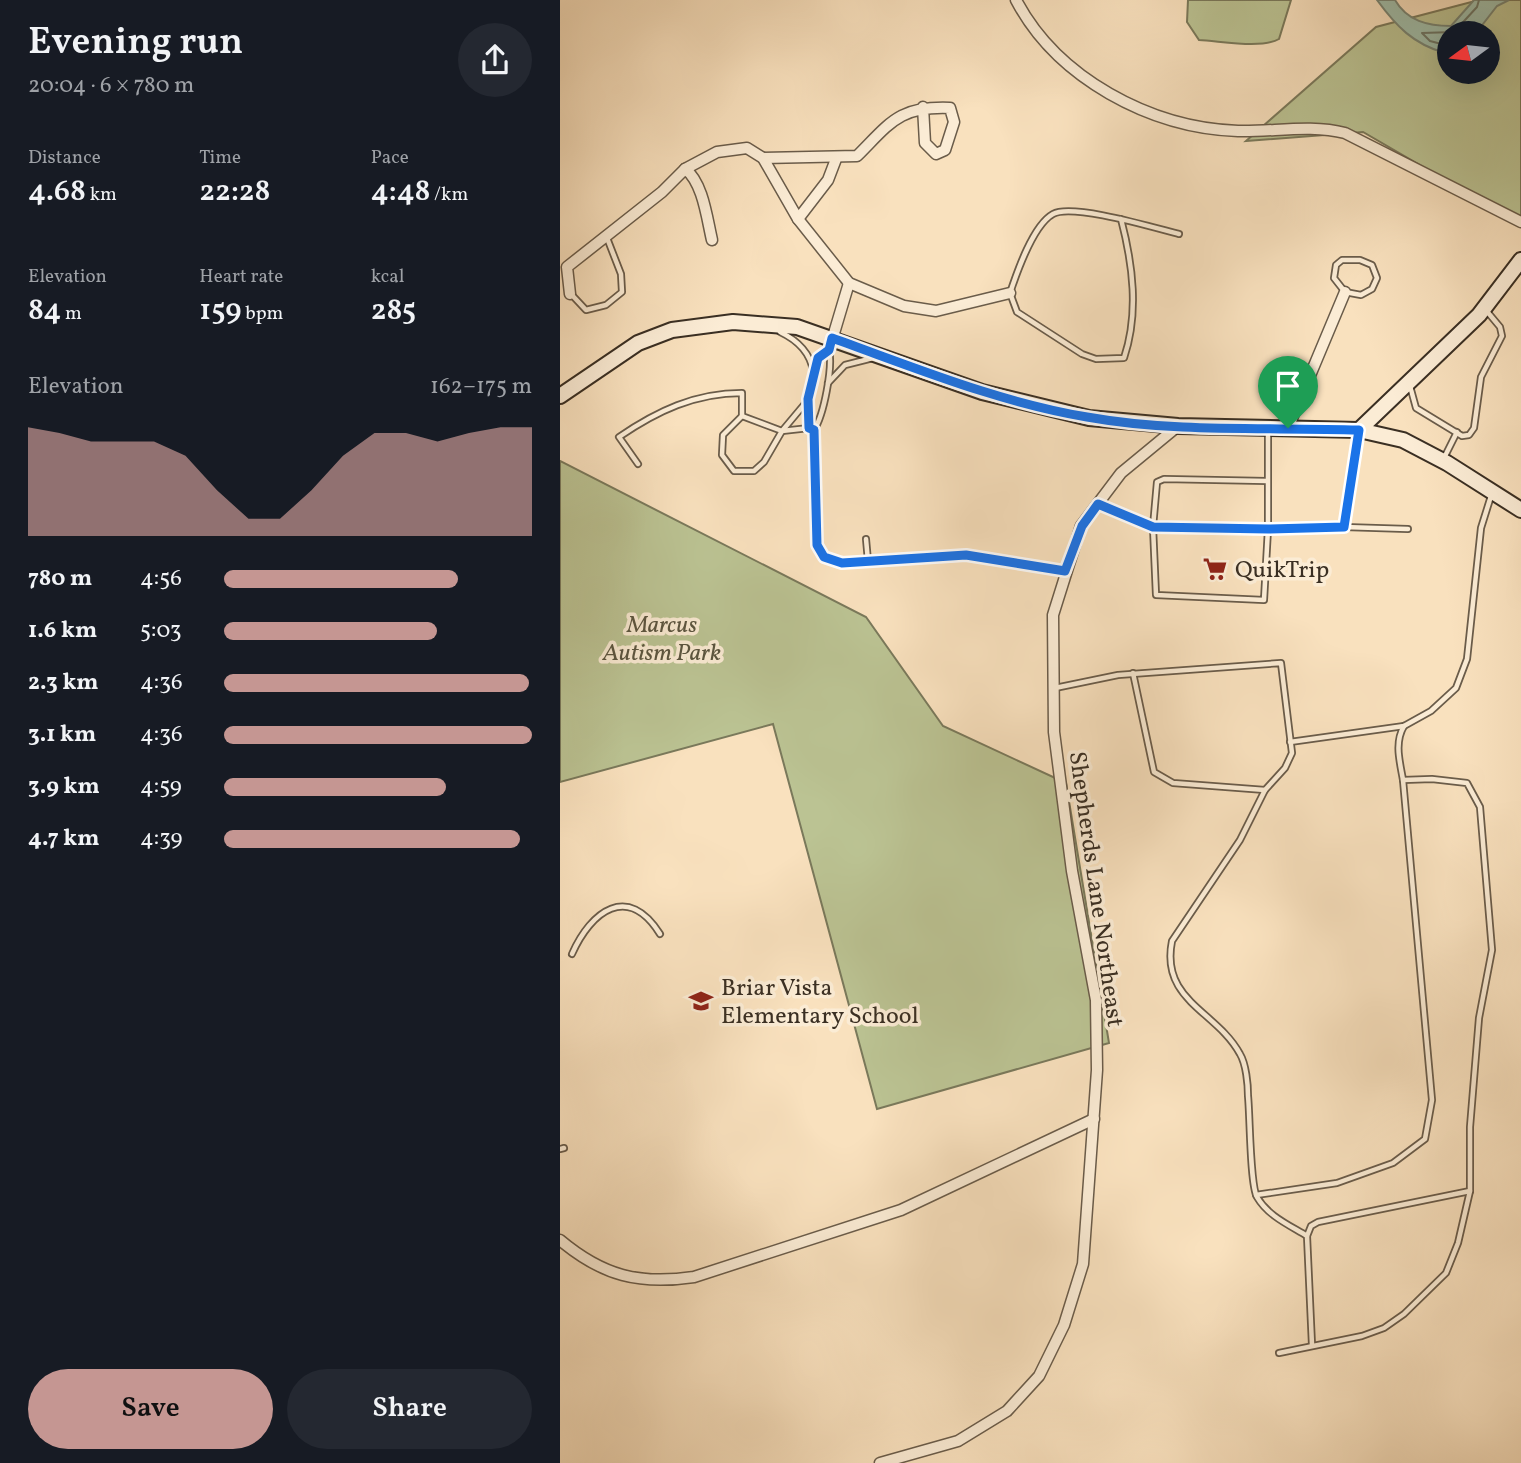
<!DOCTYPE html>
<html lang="en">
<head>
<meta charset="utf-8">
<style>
  :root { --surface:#171b24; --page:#242831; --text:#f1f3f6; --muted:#9ea1a6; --accent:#c59692 }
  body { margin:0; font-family:Vollkorn,serif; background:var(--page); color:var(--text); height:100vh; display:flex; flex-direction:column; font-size:26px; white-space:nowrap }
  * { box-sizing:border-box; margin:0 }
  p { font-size:23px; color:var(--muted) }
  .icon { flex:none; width:38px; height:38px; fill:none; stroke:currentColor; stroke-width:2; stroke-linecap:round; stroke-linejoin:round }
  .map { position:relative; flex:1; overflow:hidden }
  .sheet { display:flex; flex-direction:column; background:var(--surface); width:560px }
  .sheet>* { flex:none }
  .needle { width:46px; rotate:255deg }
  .fabs { position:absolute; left:877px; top:21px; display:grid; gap:14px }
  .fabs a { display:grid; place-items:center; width:63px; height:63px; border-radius:50%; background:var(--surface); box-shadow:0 7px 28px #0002; font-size:35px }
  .pin { position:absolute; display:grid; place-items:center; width:60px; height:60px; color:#fff; margin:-72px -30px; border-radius:50% 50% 50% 0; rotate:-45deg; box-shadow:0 0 7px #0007 }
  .pin .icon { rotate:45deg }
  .round { display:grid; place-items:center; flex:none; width:74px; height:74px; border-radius:37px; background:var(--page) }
  .summary { display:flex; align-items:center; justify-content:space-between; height:119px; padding:0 28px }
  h1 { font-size:38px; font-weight:600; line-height:52px }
  .figures { display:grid; grid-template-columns:repeat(3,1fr); gap:10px; height:119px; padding:7px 28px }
  .figures div { display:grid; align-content:center }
  .figures b { font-size:30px; font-weight:600 }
  .figures small { font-size:19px; font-weight:400 }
  .figures p { font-size:19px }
  .chart { height:196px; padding:14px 28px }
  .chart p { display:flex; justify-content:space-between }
  .chart svg { width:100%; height:126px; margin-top:7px; fill:var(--accent); opacity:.7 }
  .primary-button { display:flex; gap:14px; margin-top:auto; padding:14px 28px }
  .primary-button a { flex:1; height:80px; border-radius:42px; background:var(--accent); color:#111; font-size:28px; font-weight:600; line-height:80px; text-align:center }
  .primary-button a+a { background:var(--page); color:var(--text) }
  ul { padding:0 28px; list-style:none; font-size:23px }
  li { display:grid; grid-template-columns:112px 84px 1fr; align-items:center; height:52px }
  li i { height:18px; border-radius:9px; background:var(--accent) }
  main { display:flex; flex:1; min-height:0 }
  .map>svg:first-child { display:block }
  .green { fill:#bbc393; stroke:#7a795b; stroke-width:2; fill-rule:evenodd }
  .water { fill:#9fbeab; stroke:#778575; stroke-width:2 }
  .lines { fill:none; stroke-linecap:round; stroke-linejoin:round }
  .shore { stroke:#6c7667; stroke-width:2 }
  .lane-casing { stroke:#6a5c4a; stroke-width:8 }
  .street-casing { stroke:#6a5c4a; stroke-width:13 }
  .secondary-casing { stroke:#3a2f23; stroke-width:18 }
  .lane { stroke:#fbecd5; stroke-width:4.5 }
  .street { stroke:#fbecd5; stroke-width:10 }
  .secondary { stroke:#fbecd5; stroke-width:14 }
  .route-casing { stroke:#fff; stroke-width:14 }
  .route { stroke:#1a73e8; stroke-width:9 }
  .labels { text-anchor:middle; stroke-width:7; stroke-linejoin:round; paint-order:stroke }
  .poi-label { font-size:24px; fill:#3a2f23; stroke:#fbecd5; text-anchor:start }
  .park-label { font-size:24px; font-style:italic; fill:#5a543f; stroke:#fbecd5 }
  .street-label { font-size:24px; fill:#3a2f23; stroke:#fbecd5 }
</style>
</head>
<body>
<main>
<section class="sheet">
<div class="summary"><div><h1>Evening run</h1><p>20:04 · 6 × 780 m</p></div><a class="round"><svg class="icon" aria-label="share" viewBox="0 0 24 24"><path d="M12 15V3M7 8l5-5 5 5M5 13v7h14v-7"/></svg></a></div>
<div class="figures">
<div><p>Distance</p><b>4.68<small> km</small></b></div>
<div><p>Time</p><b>22:28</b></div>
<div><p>Pace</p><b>4:48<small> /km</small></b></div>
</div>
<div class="figures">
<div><p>Elevation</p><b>84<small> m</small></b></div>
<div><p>Heart rate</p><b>159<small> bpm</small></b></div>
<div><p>kcal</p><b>285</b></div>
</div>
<div class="chart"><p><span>Elevation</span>162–175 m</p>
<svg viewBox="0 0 160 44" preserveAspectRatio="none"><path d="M0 44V6L10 8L20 11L30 11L40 11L50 16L60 28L70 38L80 38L90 28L100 16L110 8L120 8L130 11L140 8L150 6L160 6V44z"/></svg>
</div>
<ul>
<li><b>780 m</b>4:56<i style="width:76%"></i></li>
<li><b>1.6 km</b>5:03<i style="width:69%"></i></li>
<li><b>2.3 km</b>4:36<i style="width:99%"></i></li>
<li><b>3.1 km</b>4:36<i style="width:100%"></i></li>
<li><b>3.9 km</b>4:59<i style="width:72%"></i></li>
<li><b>4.7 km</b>4:39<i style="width:96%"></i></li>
</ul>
<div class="primary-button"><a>Save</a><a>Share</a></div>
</section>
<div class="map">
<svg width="961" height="1463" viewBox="0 0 961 1463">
  <rect width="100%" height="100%" fill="#f9e1be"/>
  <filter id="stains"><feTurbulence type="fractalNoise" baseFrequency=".00286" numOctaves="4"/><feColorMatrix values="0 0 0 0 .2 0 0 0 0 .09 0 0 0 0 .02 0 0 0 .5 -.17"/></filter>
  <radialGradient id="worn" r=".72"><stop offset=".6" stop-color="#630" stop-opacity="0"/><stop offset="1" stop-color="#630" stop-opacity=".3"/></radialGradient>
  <g class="green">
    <path d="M628,0H731L719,39C701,49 661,41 639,40L627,22Z"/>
    <path d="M919,0H961V224L803,132L686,141L816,27ZM889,33H928V72H889Z"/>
    <polygon points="0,461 306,617 383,726 506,783 549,1043 317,1109 213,724 0,782"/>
  </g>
  <path class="water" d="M817,0H835C847,21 868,26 891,26L914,0H949L937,6L916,33H889V52L885,53C853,44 836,26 817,0Z"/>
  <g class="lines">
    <polyline class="shore" points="889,46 870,41 862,33 894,32 917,7 919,0"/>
    <g class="lane-casing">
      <g id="lane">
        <path d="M561,219C573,265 579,313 564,358L536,359L522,354L457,312L450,293C457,272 473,225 493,214C512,203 595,228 619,234"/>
        <polygon points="782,260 800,260 812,265 817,278 812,289 801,295 785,292 774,278 776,265"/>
        <polyline points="11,294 26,310 46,305 62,292 61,274 47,238"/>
        <path d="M220,332C237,340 250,352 253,371"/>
        <polyline points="268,383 285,365 313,358"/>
        <polyline points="850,386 856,408 902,436 909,435 914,428 921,377 942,336 940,327 925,309"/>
        <polyline points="182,416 222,431 249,428"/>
        <path d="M254,430C264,415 273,367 269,350L258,358L249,399V428L254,430L257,545L264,557L282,563L406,555L505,571"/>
        <polyline points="799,431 784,527 848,529"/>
        <polyline points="883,460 897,432"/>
        <path d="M78,464L59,437C97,411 135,393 182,393V416L163,435L162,455L174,471H194L204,462L222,431L248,400"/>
        <polyline points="707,481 604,479 597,482 593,527 596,595 704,600 708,529 784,527"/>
        <polyline points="539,504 593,527 708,529 708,432"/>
        <polyline points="306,539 308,561"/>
        <polyline points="573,673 594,772 613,783 705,790"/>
        <path d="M495,688L558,675L721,663L732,753L725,768L705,790L680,840L612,941C600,1001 657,1011 680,1054C686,1064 688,1084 688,1096C690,1115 690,1185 697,1197C708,1216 729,1225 747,1236L752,1345"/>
        <polyline points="730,742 844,726 871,711 896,688 907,659 921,528 931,496"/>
        <path d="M12,954C31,911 68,883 100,934"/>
        <polyline points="0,1149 4,1148"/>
        <polyline points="696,1195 777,1183 833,1163 865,1139 872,1100 843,780"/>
        <polyline points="747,1236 751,1226 758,1222 910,1191"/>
        <path d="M719,1353L802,1336L824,1328L844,1314L886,1273L898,1243L910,1191V1127L919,1018L932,950L920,807L907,783L872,779L843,780C840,762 834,743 844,726"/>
      </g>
    </g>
    <g class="street-casing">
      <g id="street">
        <path d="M456,0C497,78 590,128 678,131C713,132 751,124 785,133L961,222"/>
        <path d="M203,158L297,156C331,122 339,106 390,108L394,122L385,150L376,154L365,143L363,107"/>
        <path d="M125,169C143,182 147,219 152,240"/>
        <polyline points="238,219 268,180 276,159"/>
        <polyline points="10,294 7,267 102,192 125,169 157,152 187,148 203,158 238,219 289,283 344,306 376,311 450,293"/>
        <polyline points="269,350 289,283"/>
        <polyline points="728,428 785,292"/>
        <path d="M0,1240C43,1276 79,1285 134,1277L341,1210L534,1119"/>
        <polyline points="320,1463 398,1441 447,1411 479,1376 504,1325 523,1264 537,1070 536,1000 512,871 494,732 493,615 521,526 561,473 618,426"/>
      </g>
    </g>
    <g class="secondary-casing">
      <g id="secondary">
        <polyline points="0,396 78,343 112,330 173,322 237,327 422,392 529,418 618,426 799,430 843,440 887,463 961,510"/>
        <polyline points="799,430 919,315 961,260"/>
      </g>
    </g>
    <use href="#lane" class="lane"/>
    <use href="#street" class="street"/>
    <use href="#secondary" class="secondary"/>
  </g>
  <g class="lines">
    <g class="route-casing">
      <path id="route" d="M272,338C356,368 438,402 527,417C616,433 709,427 799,430L784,527L708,529L593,527L538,504L522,526L505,571L406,555L282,563L264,557L257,545L254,430L249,428L248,399L258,358L269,350Z"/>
    </g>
    <use href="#route" class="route"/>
  </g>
  <defs>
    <g id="supermarket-bare" transform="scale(1.89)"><path d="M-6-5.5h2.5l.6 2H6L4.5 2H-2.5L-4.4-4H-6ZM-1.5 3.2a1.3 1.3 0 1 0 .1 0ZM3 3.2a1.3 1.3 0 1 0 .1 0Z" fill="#8f2418" stroke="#fbecd5" stroke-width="2.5" paint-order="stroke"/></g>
    <g id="school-bare" transform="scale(1.89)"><path d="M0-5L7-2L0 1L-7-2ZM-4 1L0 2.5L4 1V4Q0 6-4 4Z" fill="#8f2418" stroke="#fbecd5" stroke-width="2.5" paint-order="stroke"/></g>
  </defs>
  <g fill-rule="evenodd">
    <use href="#supermarket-bare" x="655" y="569"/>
    <use href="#school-bare" x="141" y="1001"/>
  </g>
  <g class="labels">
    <g class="poi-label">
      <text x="675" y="577">QuikTrip</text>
      <text x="161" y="995">Briar Vista<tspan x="161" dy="28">Elementary School</tspan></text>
    </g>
    <g class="park-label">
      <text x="102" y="632">Marcus<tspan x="102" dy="28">Autism Park</tspan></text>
    </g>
    <g class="street-label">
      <text transform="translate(537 889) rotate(82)" y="8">Shepherds Lane Northeast</text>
    </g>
  </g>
  <rect width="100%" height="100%" filter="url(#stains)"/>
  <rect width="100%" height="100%" fill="url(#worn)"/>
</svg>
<div class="fabs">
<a><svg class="needle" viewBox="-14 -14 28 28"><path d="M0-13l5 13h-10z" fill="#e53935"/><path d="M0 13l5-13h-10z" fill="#9ea1a6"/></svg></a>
</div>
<div class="pin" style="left:728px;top:428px;background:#1e9e55"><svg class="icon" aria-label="arrive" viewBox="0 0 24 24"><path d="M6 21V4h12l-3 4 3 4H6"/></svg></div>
</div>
</main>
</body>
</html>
